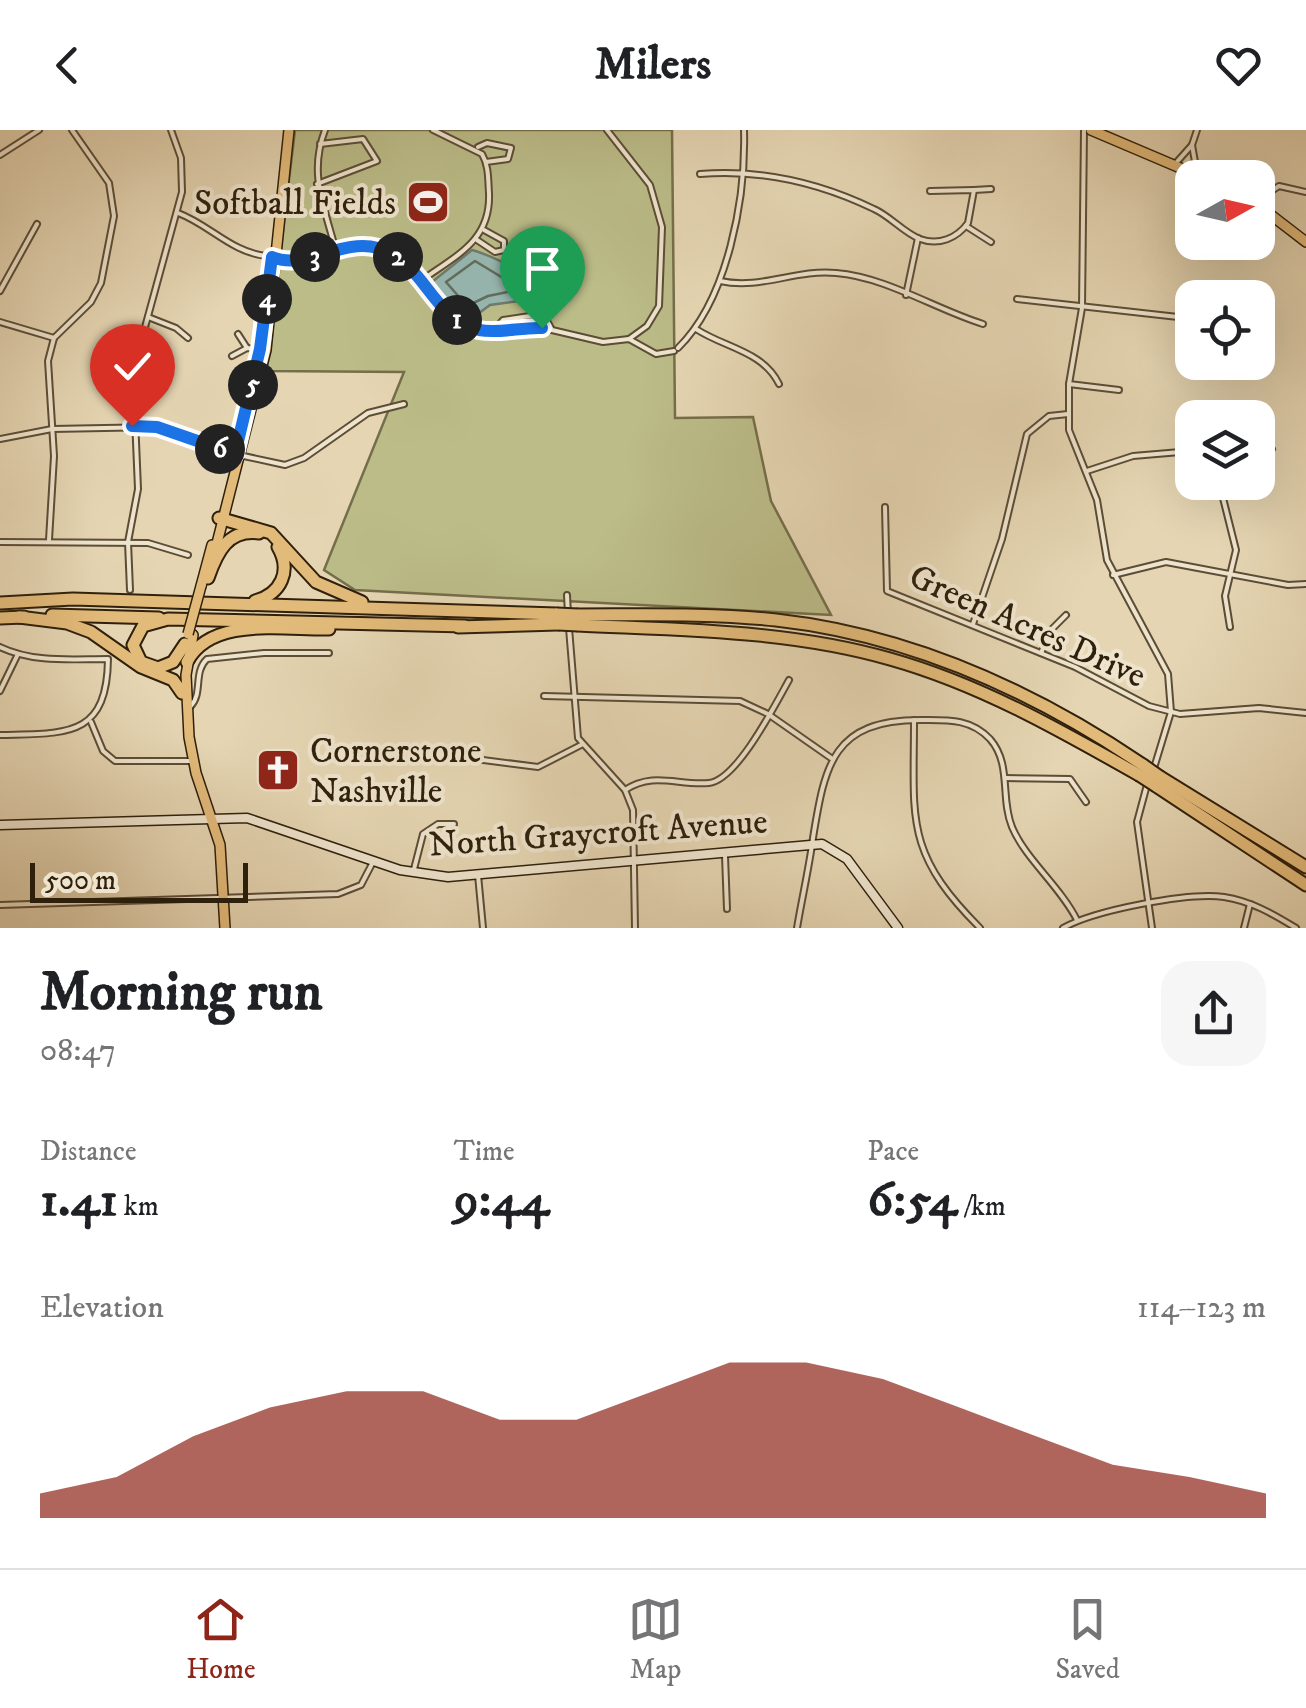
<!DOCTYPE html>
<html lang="en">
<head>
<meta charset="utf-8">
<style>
  :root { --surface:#fff; --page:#f6f6f6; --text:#202124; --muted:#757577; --line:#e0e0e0; --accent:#8f2418 }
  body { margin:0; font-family:"IM FELL DW Pica",serif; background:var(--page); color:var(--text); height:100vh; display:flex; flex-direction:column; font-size:38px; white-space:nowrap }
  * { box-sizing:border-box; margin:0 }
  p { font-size:32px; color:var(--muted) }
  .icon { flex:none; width:55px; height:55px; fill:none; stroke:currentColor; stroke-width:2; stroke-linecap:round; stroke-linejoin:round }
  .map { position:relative; height:798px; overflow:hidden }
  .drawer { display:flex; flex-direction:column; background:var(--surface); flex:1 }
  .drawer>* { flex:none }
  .needle { width:65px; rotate:82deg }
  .controls { position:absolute; left:1175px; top:30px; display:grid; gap:20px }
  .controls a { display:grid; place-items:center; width:100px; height:100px; border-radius:20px; background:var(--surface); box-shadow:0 10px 40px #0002; font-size:50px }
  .scale { position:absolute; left:30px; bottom:25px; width:218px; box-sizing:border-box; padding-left:10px; border:5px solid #2f200c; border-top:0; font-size:28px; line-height:35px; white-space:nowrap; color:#2f200c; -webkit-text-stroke:8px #eee4cd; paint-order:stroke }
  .pin { position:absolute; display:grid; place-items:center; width:85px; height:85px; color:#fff; margin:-102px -42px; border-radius:50% 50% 50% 0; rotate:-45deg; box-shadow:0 0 10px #0007 }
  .pin .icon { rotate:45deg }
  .km { position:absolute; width:50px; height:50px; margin:-25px; border-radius:50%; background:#222; color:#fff; font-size:28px; line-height:50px; text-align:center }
  .round { display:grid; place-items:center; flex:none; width:105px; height:105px; border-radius:30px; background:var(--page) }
  .headline { display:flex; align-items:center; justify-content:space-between; height:170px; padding:0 40px }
  h1 { font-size:55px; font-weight:800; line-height:75px }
  .figures { display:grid; grid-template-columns:repeat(3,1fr); gap:15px; height:170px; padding:10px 40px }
  .figures div { display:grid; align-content:center }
  .figures b { font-size:50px; font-weight:800 }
  .figures small { font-size:28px; font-weight:400 }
  .figures p { font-size:28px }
  .chart { height:280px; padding:20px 40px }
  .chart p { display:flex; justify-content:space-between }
  .chart svg { width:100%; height:180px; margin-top:10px; fill:var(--accent); opacity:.7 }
  header { display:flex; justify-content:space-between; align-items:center; height:130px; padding:0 40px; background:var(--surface); font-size:45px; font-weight:800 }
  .dock { display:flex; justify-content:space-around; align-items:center; height:140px; border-top:2px solid var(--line); background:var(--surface); font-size:28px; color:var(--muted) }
  .dock a { display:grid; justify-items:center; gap:5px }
  .dock .current { color:var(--accent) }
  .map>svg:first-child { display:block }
  .green { fill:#bbbc88; stroke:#756e4a; stroke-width:2.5 }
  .water { fill:#96b8b1; stroke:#6d7b6f; stroke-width:2.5 }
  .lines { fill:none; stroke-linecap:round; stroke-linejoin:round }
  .shore { stroke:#626c5e; stroke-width:2.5 }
  .street-casing { stroke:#5c4d36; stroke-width:8 }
  .secondary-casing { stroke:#2f200c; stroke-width:11 }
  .primary-casing { stroke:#2f200c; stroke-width:12 }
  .highway-casing { stroke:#2f200c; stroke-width:15 }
  .street { stroke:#eee4cd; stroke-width:4 }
  .secondary { stroke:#eee4cd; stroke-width:8 }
  .primary { stroke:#e2ba79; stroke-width:9 }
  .highway { stroke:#e2ba79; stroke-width:11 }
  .primary-bridge-casing { stroke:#2f200c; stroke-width:12; stroke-linecap:butt }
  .highway-bridge-casing { stroke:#2f200c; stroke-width:15; stroke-linecap:butt }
  .primary-bridge { stroke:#e2ba79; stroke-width:9 }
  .highway-bridge { stroke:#e2ba79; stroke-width:11 }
  .route-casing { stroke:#fff; stroke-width:20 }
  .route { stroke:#1a73e8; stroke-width:12 }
  .labels { text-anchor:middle; stroke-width:8; stroke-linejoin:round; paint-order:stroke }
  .poi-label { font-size:35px; fill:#2f200c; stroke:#eee4cd; text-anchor:end }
  .street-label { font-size:35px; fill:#2f200c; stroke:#eee4cd }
</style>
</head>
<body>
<header><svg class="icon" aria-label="back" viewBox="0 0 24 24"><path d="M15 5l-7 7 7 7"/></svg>Milers<svg class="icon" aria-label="heart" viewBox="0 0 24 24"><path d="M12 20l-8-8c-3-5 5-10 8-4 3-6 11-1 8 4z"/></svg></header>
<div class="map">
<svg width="1306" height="798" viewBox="0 0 1306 798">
  <rect width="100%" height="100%" fill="#e5d5b2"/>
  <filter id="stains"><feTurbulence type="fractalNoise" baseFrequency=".002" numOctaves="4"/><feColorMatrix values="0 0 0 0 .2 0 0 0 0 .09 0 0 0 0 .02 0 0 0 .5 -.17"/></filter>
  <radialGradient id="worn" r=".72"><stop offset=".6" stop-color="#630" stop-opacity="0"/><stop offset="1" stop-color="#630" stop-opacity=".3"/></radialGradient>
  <polygon class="green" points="295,0 672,0 675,288 753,287 771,371 831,485 355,460 324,440 404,242 266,241"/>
  <path class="water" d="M472,120C506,129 517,148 557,142L544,150L534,169L490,175L471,189L446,172L432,152Z"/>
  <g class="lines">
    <polygon class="shore" points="475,131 503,148 526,151 528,158 488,166 467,176 446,152"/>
    <g class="street-casing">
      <g id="street">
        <path d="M325,0C309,42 323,73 334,114"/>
        <polyline points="607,0 650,55 662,97 659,176 647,196 629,209"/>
        <polyline points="1084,0 1082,178 1069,254 1069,300 1097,370 1107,430 1168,544 1171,582 1154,638"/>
        <polyline points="1192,15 1197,43"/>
        <polyline points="478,17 487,13 511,18 508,29 486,32"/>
        <polyline points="0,25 39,0"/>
        <polyline points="1175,34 1192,15 1197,0"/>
        <path d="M700,44C762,39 818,52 874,79C890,86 904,103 920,109C939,116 957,108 968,93L974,60L930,61"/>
        <polyline points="317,54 377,31 363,9 320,14"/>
        <polyline points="974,60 991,59"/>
        <polyline points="1258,70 1279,56 1306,62"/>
        <path d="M178,83C210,95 231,122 266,126C311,132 349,97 393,119C424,135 434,170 460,192"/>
        <polyline points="966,96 991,112"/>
        <polyline points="477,110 495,122 504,120 504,111 484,100"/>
        <path d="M279,130C298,134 313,126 331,120C389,99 412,146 444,181"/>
        <path d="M425,148C459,124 491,109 489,63C488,50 489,36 482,24L433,0"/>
        <path d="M720,151C761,160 795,139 836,143C886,147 935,179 983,194"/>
        <polyline points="0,161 37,94"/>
        <polyline points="906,165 918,108"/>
        <polyline points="1017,169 1178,187"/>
        <polyline points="148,187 176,198 188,208"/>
        <polyline points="0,192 54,208"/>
        <polyline points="460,192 488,201 552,200"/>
        <path d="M696,199C725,218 763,221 779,254"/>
        <polyline points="493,201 503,190 543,184 552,200 603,212 629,209 656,224 674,221"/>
        <polyline points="238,204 247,218"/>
        <path d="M678,218C728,169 746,68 744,0"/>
        <polyline points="232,226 247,218 266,220"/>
        <polyline points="1069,254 1119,260"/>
        <polyline points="0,309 52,299 157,297 239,325 285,335 304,328 368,283 404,274"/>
        <polyline points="1258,331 1272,319"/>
        <polyline points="1087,341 1133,326 1192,321"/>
        <polyline points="1219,352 1236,420 1225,466 1230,497"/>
        <polyline points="885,377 887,461 1075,537 1149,576 1180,584 1259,578 1306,583"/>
        <polyline points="49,410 54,326 48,231 54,208 91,172 101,153 114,86 109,53 72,0"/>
        <polyline points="0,412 148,413 188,425"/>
        <polyline points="1113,445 1166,432 1288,455 1306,454"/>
        <polyline points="130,460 128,412 138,359 133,241 182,62 181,28 171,0"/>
        <polyline points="567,465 568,484"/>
        <polyline points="973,494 1002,409 1027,304 1049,286 1068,284"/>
        <polyline points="569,498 578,608 625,660 633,680 635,798"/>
        <path d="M0,517C34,533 71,529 108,529C107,609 65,603 0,605"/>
        <polyline points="1041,523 1051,500 1066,485"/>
        <polyline points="0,561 17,526"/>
        <polyline points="544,566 740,571 768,584 831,628"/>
        <path d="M191,576C203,563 193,542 207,529L264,523H329"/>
        <path d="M914,590C914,690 904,722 980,798"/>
        <polyline points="91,592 103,621 115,631 193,631"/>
        <polyline points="430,628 460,627 538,637 581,615"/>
        <polyline points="1005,648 1070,649 1086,672"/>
        <polyline points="1148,651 1137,692 1152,798"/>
        <path d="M625,660C654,641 678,656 709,653C737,650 775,575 789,550"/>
        <polyline points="725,726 727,779"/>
        <polyline points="413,743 423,704 438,694 454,694"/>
        <polyline points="478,745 483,798"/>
        <polyline points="0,775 338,764 361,755 373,732"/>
        <path d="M797,798C802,768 809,738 813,708C825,634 833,590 920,590C947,590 970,588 990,609C1012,634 1000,668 1012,697C1026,730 1060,756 1077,790"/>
        <path d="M1063,798C1095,780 1189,762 1224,767C1251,771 1273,784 1296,798"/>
        <polyline points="1244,798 1250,774"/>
      </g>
    </g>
    <g class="secondary-casing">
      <polyline id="secondary" points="0,695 247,688 400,740 448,747 822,714 847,729 898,798"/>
    </g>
    <g class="primary-casing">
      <g id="primary">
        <polyline points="1091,0 1204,48"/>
        <polyline points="1258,75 1306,112"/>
        <polyline points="214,425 266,220 289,0"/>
        <polyline points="201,456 212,415"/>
        <polyline points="193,505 186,545 189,607 196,643 220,715 225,798"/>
      </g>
    </g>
    <g class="highway-casing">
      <g id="highway">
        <polyline points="219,388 271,403 316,452 362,472"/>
        <path d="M208,448C217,422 228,399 259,403"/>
        <path d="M255,471C281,464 292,441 278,417"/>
        <polyline points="0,473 73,469 557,484"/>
        <polyline points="52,485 159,488"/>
        <path d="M578,485C644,485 711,483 776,490C911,505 1032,560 1143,635"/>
        <polyline points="19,487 67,493 91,502 141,537 173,550 182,563"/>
        <polyline points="0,488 24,487"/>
        <path d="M578,495C682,500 789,500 890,529C979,554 1058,599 1139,645"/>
        <polyline points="458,497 558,494"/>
        <polyline points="185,514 173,532 158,538 141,532 133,515 143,496 168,489 465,496"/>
        <path d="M187,532C211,486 284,500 329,499"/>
        <polyline points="1160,647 1306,737"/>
        <polyline points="1156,656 1306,755"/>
      </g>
    </g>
    <use href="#street" class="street"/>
    <use href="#secondary" class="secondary"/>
    <use href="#primary" class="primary"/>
    <use href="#highway" class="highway"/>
    <g class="primary-bridge-casing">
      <polyline id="primary-bridge" points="188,504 201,456"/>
    </g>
    <g class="highway-bridge-casing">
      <g id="highway-bridge">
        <polyline points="557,484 578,485"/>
        <polyline points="558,494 578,495"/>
        <polyline points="1143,635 1160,647"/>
        <polyline points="1139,645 1156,656"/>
      </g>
    </g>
    <use href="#primary-bridge" class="primary-bridge"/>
    <use href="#highway-bridge" class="highway-bridge"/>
  </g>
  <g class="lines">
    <g class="route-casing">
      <path id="route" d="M132,296L157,297L235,324L260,219L272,127C306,141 340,108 378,118C424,130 431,189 479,200C500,204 521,197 542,198"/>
    </g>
    <use href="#route" class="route"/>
  </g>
  <defs>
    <g id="stadium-square" transform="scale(2.25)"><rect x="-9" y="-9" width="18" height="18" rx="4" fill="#8f2418" stroke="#eee4cd"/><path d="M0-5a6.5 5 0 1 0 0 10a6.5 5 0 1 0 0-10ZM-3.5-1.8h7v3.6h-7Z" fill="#fff"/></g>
    <g id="church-square" transform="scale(2.25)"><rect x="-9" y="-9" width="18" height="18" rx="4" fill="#8f2418" stroke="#eee4cd"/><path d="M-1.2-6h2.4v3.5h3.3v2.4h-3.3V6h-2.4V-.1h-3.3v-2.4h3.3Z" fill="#fff"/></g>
  </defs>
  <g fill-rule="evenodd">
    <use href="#stadium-square" x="428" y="72"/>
    <use href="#church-square" x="278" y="640"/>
  </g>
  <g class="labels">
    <g class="poi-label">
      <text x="396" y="84">Softball Fields</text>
      <text x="310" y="632" text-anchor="start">Cornerstone<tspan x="310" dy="40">Nashville</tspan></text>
    </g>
    <g class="street-label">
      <text transform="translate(1028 495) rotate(24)" y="12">Green Acres Drive</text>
      <text transform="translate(598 702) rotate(-4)" y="12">North Graycroft Avenue</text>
    </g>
  </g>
  <rect width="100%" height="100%" filter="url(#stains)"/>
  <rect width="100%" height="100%" fill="url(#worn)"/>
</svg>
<div class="controls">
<a><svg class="needle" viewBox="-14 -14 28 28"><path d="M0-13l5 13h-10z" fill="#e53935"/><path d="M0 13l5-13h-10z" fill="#757577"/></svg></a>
<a><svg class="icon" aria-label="locate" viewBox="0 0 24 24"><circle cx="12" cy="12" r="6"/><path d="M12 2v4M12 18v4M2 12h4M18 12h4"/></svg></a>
<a><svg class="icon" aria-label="layers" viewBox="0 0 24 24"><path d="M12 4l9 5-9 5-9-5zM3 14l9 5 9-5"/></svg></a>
</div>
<div class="scale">500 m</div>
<div class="pin" style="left:542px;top:198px;background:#1e9e55"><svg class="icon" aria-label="arrive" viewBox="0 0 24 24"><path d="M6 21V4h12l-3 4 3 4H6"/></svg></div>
<div class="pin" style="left:132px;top:296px;background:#d93025"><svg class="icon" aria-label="check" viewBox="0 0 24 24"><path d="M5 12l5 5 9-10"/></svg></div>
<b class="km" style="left:457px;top:190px">1</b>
<b class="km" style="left:398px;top:127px">2</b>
<b class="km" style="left:315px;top:127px">3</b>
<b class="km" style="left:267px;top:169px">4</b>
<b class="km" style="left:253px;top:255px">5</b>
<b class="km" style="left:220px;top:319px">6</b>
</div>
<section class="drawer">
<div class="headline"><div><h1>Morning run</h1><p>08:47</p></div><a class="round"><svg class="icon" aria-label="share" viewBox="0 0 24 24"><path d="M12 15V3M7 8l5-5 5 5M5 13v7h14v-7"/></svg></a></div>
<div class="figures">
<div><p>Distance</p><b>1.41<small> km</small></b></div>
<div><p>Time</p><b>9:44</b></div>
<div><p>Pace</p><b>6:54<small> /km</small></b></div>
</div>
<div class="chart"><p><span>Elevation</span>114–123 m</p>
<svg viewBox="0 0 160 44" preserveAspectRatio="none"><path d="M0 44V38L10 34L20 24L30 17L40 13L50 13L60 20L70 20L80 13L90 6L100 6L110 10L120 17L130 24L140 31L150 34L160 38V44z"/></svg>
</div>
</section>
<nav class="dock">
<a class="current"><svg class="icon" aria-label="home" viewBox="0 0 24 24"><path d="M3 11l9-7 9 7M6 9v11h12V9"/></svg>Home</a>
<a><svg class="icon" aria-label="map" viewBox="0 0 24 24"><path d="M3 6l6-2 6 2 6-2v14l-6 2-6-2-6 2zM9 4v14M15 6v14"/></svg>Map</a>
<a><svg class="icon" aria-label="saved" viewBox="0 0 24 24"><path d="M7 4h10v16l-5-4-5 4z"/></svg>Saved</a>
</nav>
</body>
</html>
